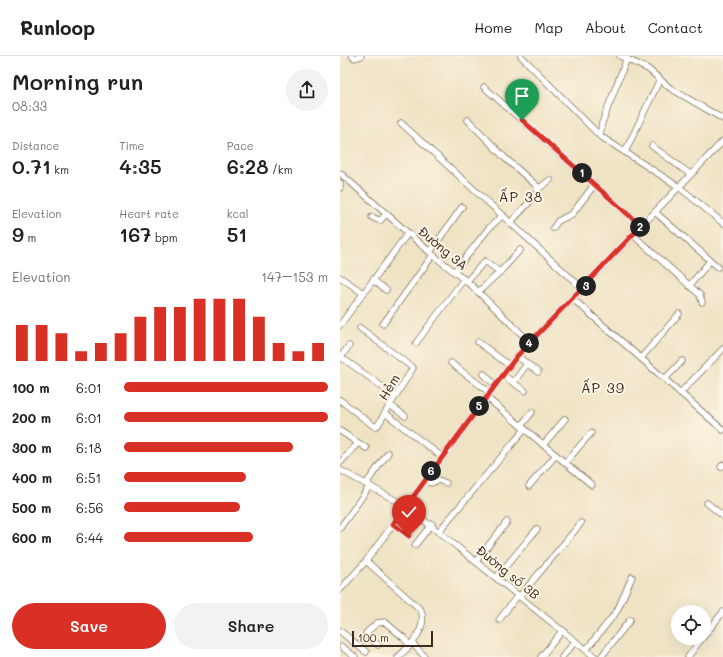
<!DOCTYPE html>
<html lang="en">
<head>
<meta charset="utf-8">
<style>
  :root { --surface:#fff; --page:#f2f2f2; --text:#202124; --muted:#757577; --line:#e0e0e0; --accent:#d93025 }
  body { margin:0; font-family:Mali,sans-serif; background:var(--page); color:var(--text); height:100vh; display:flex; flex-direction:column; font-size:15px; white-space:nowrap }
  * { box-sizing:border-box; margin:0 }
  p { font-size:13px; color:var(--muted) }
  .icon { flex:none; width:22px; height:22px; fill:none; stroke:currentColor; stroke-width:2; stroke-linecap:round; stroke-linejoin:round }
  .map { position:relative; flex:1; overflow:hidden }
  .panel { display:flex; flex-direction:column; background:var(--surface); width:340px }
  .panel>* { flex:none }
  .tools { position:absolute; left:331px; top:549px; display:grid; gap:8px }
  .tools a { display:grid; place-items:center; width:40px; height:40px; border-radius:50%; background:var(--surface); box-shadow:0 4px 16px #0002; font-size:20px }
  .scale { position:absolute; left:12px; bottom:10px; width:81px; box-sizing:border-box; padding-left:4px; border:2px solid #3b2a1e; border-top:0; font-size:11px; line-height:14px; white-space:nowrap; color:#3b2a1e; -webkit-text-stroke:3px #fcf5e5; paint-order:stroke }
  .pin { position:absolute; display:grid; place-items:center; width:34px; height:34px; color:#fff; margin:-41px -17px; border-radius:50% 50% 50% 0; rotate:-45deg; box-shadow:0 0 4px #0007 }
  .pin .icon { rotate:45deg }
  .km { position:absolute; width:20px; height:20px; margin:-10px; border-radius:50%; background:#222; color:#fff; font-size:11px; line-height:20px; text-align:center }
  .round { display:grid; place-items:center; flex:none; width:42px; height:42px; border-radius:21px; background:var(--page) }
  .summary { display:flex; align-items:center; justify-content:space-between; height:68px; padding:0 12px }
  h1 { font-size:22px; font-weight:600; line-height:30px }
  .metrics { display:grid; grid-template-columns:repeat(3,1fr); gap:6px; height:68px; padding:4px 12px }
  .metrics div { display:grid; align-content:center }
  .metrics b { font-size:20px; font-weight:600 }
  .metrics small { font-size:11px; font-weight:400 }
  .metrics p { font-size:11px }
  .chart { height:112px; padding:8px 12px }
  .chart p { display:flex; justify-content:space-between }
  .chart svg { width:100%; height:72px; margin-top:4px; stroke:var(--accent); stroke-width:6 }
  .primary-button { display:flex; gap:8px; margin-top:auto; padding:8px 12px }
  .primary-button a { flex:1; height:46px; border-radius:24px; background:var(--accent); color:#fff; font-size:16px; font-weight:600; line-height:46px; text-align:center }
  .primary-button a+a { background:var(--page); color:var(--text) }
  ul { padding:0 12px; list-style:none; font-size:13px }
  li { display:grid; grid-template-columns:64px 48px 1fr; align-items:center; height:30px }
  li i { height:10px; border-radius:5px; background:var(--accent) }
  header { display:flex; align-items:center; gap:24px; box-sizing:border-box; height:56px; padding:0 20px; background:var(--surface); border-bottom:1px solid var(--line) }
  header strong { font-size:19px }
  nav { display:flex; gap:22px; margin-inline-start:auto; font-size:14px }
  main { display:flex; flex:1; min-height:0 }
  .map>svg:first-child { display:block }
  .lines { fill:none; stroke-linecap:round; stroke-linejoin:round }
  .minor-casing { stroke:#7a6b58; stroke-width:7 }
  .minor { stroke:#fff; stroke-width:5.5 }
  .route-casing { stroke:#fff; stroke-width:8 }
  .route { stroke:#d93025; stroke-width:5 }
  .labels { text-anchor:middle; stroke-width:4; stroke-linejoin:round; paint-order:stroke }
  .street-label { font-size:13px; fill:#3b2a1e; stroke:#fcf5e5 }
  .neighbourhood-label { font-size:14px; letter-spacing:1px; fill:#3b2a1e; stroke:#fcf5e5 }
</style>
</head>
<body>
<header>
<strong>Runloop</strong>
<nav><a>Home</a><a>Map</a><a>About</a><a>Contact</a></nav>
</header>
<main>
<section class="panel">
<div class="summary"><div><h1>Morning run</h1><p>08:33</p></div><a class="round"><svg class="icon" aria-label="share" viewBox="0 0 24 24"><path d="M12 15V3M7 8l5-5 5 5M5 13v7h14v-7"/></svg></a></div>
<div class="metrics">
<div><p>Distance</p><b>0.71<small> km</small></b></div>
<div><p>Time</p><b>4:35</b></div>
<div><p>Pace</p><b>6:28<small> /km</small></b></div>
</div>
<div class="metrics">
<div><p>Elevation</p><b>9<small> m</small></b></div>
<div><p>Heart rate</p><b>167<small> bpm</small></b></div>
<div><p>kcal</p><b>51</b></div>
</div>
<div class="chart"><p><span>Elevation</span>147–153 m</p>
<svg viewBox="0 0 160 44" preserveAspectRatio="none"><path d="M5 44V22M15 44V22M25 44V27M35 44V38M45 44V33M55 44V27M65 44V17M75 44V11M85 44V11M95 44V6M105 44V6M115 44V6M125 44V17M135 44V33M145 44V38M155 44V33"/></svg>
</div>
<ul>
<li><b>100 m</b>6:01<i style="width:100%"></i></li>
<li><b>200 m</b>6:01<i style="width:100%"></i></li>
<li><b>300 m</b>6:18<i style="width:83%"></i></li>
<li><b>400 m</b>6:51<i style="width:60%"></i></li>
<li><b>500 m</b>6:56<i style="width:57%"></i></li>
<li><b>600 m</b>6:44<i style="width:63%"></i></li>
</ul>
<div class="primary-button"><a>Save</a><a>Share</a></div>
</section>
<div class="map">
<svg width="383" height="601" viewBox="0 0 383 601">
  <rect width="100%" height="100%" fill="#fcf5e5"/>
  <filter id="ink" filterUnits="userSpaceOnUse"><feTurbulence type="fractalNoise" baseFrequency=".025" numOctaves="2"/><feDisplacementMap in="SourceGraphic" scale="8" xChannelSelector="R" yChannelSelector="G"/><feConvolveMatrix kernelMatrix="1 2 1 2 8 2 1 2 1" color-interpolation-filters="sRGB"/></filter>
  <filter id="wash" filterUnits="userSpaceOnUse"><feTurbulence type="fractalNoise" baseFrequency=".012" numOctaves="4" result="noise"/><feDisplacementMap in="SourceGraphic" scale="16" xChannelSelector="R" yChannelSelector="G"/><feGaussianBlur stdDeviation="0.9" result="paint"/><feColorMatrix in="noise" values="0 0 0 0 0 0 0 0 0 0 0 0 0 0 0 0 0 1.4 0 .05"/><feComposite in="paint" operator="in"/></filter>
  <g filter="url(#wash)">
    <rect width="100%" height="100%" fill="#efe3c4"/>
  </g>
  <g filter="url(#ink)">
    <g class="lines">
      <g class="minor-casing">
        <g id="minor">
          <polyline points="12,0 15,2 21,0"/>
          <polyline points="181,0 260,80 339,131 383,167"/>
          <polyline points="280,0 308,13 330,32 383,63"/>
          <polyline points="144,31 301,170"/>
          <polyline points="128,64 165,102 198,131 197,134"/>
          <polyline points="61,67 243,233"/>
          <polyline points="260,80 262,67 287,2"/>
          <polyline points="312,90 350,118"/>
          <polyline points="285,96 320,23"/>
          <polyline points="0,117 93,199 131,229 190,286"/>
          <polyline points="0,127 0,132"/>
          <polyline points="315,156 378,211"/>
          <polyline points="32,161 40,165 46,158"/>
          <polyline points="171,166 196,139 197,134 210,124"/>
          <polyline points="213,172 218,165 232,158 255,128"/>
          <polyline points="293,179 360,239 362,246"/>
          <polyline points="90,196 122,151"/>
          <polyline points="114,216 149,172 163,159"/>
          <polyline points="0,221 23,237"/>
          <polyline points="33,224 46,234"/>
          <polyline points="126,226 145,205 160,216"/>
          <polyline points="349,230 370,205"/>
          <polyline points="138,236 160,216 180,194"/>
          <polyline points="233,243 383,374"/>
          <polyline points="43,268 93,199"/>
          <polyline points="0,269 68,177"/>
          <polyline points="20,272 73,312 45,357 102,401"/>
          <polyline points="138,286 170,310"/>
          <polyline points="76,287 124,223"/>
          <polyline points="177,300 198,316"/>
          <polyline points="1,301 55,340"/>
          <polyline points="0,302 9,290"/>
          <polyline points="301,302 339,258"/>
          <polyline points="111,307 149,336"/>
          <polyline points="144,318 155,329"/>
          <polyline points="163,319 185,335"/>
          <polyline points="325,323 342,305"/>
          <polyline points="173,327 187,308"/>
          <polyline points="340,337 383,293"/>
          <polyline points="146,341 252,429"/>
          <polyline points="0,344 35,371 38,369 45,357"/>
          <polyline points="50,349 65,360"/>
          <polyline points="181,370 192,356"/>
          <polyline points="0,375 26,392"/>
          <polyline points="203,389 225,363"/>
          <polyline points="0,407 18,387"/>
          <polyline points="225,407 251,377"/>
          <polyline points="381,411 383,409"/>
          <polyline points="0,414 66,450 255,601"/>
          <polyline points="85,425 91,427 98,424 106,427"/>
          <polyline points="189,430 216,399"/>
          <polyline points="367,447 383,460"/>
          <polyline points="53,468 69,480"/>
          <polyline points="0,472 29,431 28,425 48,397"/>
          <polyline points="99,475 185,373"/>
          <polyline points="75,489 92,468"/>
          <path d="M26,505L81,554C88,573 71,590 58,601"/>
          <polyline points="136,505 167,466"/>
          <polyline points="156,522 197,473"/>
          <polyline points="0,534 26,505 177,300 383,85"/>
          <polyline points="180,540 241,467"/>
          <polyline points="159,564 178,539"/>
          <polyline points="0,575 26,596"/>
          <polyline points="364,580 383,556"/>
          <polyline points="73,588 85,601"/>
          <polyline points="38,589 26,577 37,567 45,566 64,582 70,590"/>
          <polyline points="2,591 15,601"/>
          <polyline points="246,594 277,555 292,521"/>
          <polyline points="201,601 223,574"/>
          <polyline points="222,601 235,586"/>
          <polyline points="261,601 290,564"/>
          <polyline points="348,601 362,582"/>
        </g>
      </g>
      <use href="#minor" class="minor"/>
    </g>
  </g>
  <g class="lines" filter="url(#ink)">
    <g class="route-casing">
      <polyline id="route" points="69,480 53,468 177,300 301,170 182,64"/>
    </g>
    <use href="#route" class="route"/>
  </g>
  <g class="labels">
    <g class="street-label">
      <text transform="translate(103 192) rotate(40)" y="5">Đường 3A</text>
      <text transform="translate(49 331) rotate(-58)" y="5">Hẻm</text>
      <text transform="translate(168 516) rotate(39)" y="5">Đường số 3B</text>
    </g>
    <g class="neighbourhood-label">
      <text x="181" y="146">ẤP 38</text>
      <text x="263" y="337">ẤP 39</text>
    </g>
  </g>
</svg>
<div class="tools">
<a><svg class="icon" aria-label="locate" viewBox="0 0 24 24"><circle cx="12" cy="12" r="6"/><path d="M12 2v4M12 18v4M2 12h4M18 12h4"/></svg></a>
</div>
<div class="scale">100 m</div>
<div class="pin" style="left:182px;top:64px;background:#1e9e55"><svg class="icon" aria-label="arrive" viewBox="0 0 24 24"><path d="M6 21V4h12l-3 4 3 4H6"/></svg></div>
<div class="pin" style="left:69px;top:480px;background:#d93025"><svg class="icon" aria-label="check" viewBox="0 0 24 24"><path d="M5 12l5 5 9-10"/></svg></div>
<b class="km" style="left:242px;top:117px">1</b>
<b class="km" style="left:300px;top:171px">2</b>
<b class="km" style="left:246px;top:230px">3</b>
<b class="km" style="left:189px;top:287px">4</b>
<b class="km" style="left:139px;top:350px">5</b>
<b class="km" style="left:91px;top:415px">6</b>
</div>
</main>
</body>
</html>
